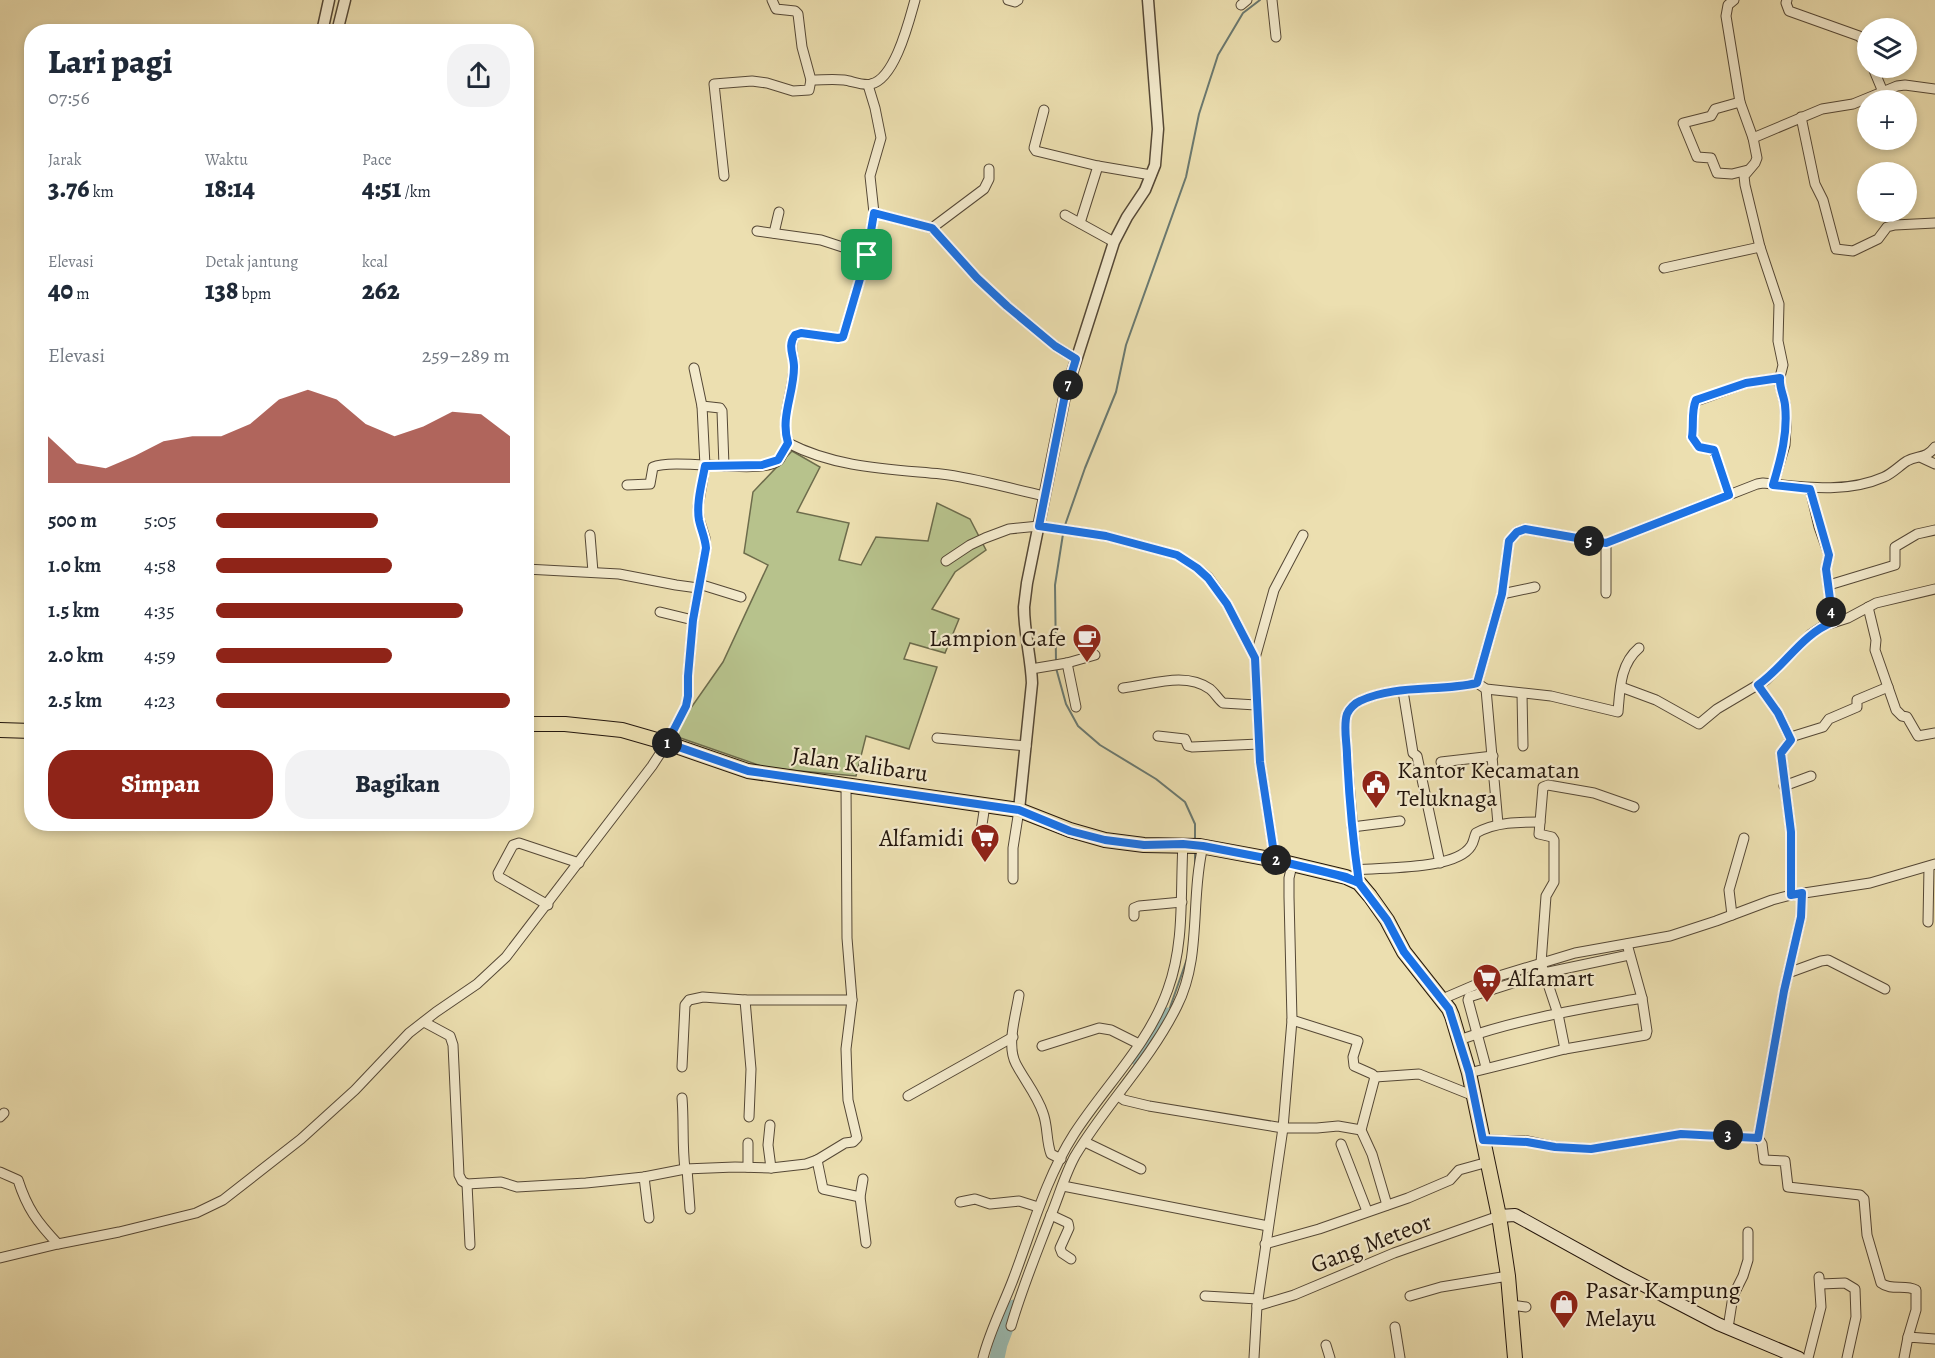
<!DOCTYPE html>
<html lang="id">
<head>
<meta charset="utf-8">
<style>
  :root { --surface:#fff; --page:#f2f2f3; --text:#1f2937; --muted:#747a83; --accent:#8f2418 }
  body { margin:0; font-family:Alegreya,serif; background:var(--page); color:var(--text); height:100vh; display:flex; flex-direction:column; font-size:22px; white-space:nowrap }
  * { box-sizing:border-box; margin:0 }
  p { font-size:20px; color:var(--muted) }
  .icon { flex:none; width:33px; height:33px; fill:none; stroke:currentColor; stroke-width:2; stroke-linecap:round; stroke-linejoin:round }
  .map { position:relative; flex:1; overflow:hidden }
  .panel { position:absolute; left:24px; top:24px; width:510px; height:807px; display:flex; flex-direction:column; background:var(--surface); border-radius:24px; box-shadow:0 3px 9px #0003 }
  .panel>* { flex:none }
  .tools { position:absolute; left:1857px; top:18px; display:grid; gap:12px }
  .tools a { display:grid; place-items:center; width:60px; height:60px; border-radius:50%; background:var(--surface); box-shadow:0 3px 9px #0003; font-size:30px }
  .pin { position:absolute; display:grid; place-items:center; width:51px; height:51px; color:#fff; margin:-26px; border-radius:12px; box-shadow:0 3px 9px #0006 }
  .km { position:absolute; width:30px; height:30px; margin:-15px; border-radius:50%; background:#222; color:#fff; font-size:16px; line-height:30px; text-align:center }
  .round { display:grid; place-items:center; flex:none; width:63px; height:63px; border-radius:24px; background:var(--page) }
  .overview { display:flex; align-items:center; justify-content:space-between; height:102px; padding:0 24px }
  h1 { font-size:33px; font-weight:800; line-height:45px }
  .figures { display:grid; grid-template-columns:repeat(3,1fr); gap:9px; height:102px; padding:6px 24px }
  .figures div { display:grid; align-content:center }
  .figures b { font-size:26px; font-weight:800 }
  .figures small { font-size:16px; font-weight:400 }
  .figures p { font-size:16px }
  .chart { height:168px; padding:12px 24px }
  .chart p { display:flex; justify-content:space-between }
  .chart svg { width:100%; height:108px; margin-top:6px; fill:var(--accent); opacity:.7 }
  .button { display:flex; gap:12px; margin-top:auto; padding:12px 24px }
  .button a { flex:1; height:69px; border-radius:24px; background:var(--accent); color:#fff; font-size:24px; font-weight:800; line-height:69px; text-align:center }
  .button a+a { background:var(--page); color:var(--text) }
  ul { padding:0 24px; list-style:none; font-size:20px }
  li { display:grid; grid-template-columns:96px 72px 1fr; align-items:center; height:45px }
  li i { height:15px; border-radius:8px; background:var(--accent) }
  .map>svg:first-child { display:block }
  .green { fill:#b7c28c; stroke:#6d6c4c; stroke-width:1.5 }
  .lines { fill:none; stroke-linecap:round; stroke-linejoin:round }
  .stream { stroke:#6a7970; stroke-width:2 }
  .river { stroke:#9abbb2; stroke-width:15 }
  .minor-casing { stroke:#554836; stroke-width:11 }
  .tertiary-casing { stroke:#554836; stroke-width:13 }
  .secondary-casing { stroke:#23160d; stroke-width:14 }
  .primary-casing { stroke:#23160d; stroke-width:16 }
  .minor { stroke:#f3eacc; stroke-width:9 }
  .tertiary { stroke:#f3eacc; stroke-width:10 }
  .secondary { stroke:#f3eacc; stroke-width:12 }
  .primary { stroke:#ecdfb0; stroke-width:14 }
  .route-casing { stroke:#fff; stroke-width:12 }
  .route { stroke:#1a73e8; stroke-width:8 }
  .labels { text-anchor:middle; stroke-width:4.5; stroke-linejoin:round; paint-order:stroke }
  .poi-label { font-size:24px; fill:#23160d; stroke:#f3eacc; text-anchor:start }
  .street-label { font-size:24px; fill:#23160d; stroke:#f3eacc }
</style>
</head>
<body>
<div class="map">
<svg width="1935" height="1358" viewBox="0 0 1935 1358">
  <rect width="100%" height="100%" fill="#ecdfb0"/>
  <filter id="stains"><feTurbulence type="fractalNoise" baseFrequency=".00333" numOctaves="4"/><feColorMatrix values="0 0 0 0 .2 0 0 0 0 .09 0 0 0 0 .02 0 0 0 .5 -.17"/></filter>
  <radialGradient id="worn" r=".72"><stop offset=".6" stop-color="#630" stop-opacity="0"/><stop offset="1" stop-color="#630" stop-opacity=".3"/></radialGradient>
  <polygon class="green" points="792,451 820,467 797,512 849,523 839,560 861,565 876,537 928,541 937,503 970,519 986,550 955,572 932,609 959,619 945,653 910,643 904,659 937,667 909,749 866,736 856,776 767,768 672,735 723,662 768,565 744,553 753,492"/>
  <g class="lines">
    <g class="stream">
      <polyline points="1064,528 1085,468 1116,392 1126,345 1186,177 1199,114 1218,55 1243,13 1260,0"/>
      <polyline points="1056,662 1055,585 1063,534"/>
      <polyline points="1056,668 1066,704 1078,726 1100,745 1156,779 1185,802 1195,824 1195,840"/>
      <polyline points="1195,864 1195,851"/>
      <polyline points="1168,1013 1187,959"/>
    </g>
    <g class="river">
      <polyline points="1139,1060 1167,1015"/>
      <polyline points="997,1358 1000,1344 1014,1307"/>
    </g>
    <g class="minor-casing">
      <g id="minor">
        <path d="M772,0L776,9L795,11L798,14L802,47L811,80C822,80 833,79 844,80C852,81 863,86 871,84C895,79 909,21 915,0"/>
        <polyline points="1008,0 1015,2 1018,0"/>
        <polyline points="1272,0 1276,37"/>
        <polyline points="1734,0 1728,5 1726,16 1740,102 1753,138 1757,158 1755,163 1744,176 1745,185 1760,247 1779,304 1778,341 1783,365 1779,381 1785,404 1786,427 1785,445 1773,485"/>
        <polyline points="1787,0 1786,3 1789,11 1859,36 1866,43 1868,50"/>
        <polyline points="1241,5 1247,0"/>
        <polyline points="1873,68 1883,92"/>
        <polyline points="1740,102 1715,109 1711,116 1683,123 1697,157 1711,158 1717,173 1732,174 1748,170"/>
        <polyline points="1044,110 1034,148 1036,151 1098,166 1151,175"/>
        <polyline points="1801,117 1815,184 1823,200 1836,249 1853,251 1878,239 1887,227 1895,225 1935,223"/>
        <polyline points="1753,138 1822,109 1853,104 1897,86 1905,85 1935,89"/>
        <polyline points="724,176 714,84 752,81 767,83 793,91 809,90 811,80"/>
        <polyline points="874,213 932,228 977,278 1007,306 1055,346 1076,359"/>
        <polyline points="1065,215 1114,242"/>
        <polyline points="1080,223 1098,166"/>
        <polyline points="932,228 984,189 989,179 989,169"/>
        <polyline points="757,231 821,240 867,255"/>
        <polyline points="774,233 779,212"/>
        <polyline points="1664,268 1760,247"/>
        <polyline points="702,406 720,408 722,411 724,466"/>
        <path d="M788,443C780,417 793,394 794,367C794,355 788,346 795,335L801,333L838,338L843,337L867,255L874,213L870,176L881,138L875,108L868,85"/>
        <polyline points="1922,458 1935,464"/>
        <path d="M627,485L650,484L653,467C675,457 763,476 779,460C782,456 785,448 788,443C836,468 889,469 941,474C976,478 1011,489 1045,496"/>
        <polyline points="1810,489 1819,527 1829,555 1826,569 1833,622"/>
        <path d="M1729,495L1714,450L1699,447L1692,437C1694,425 1691,411 1696,401L1746,383L1780,378"/>
        <polyline points="590,535 593,572"/>
        <polyline points="946,561 970,545 985,538 1009,529 1039,526 1106,536 1177,555 1197,568 1208,577 1227,604 1255,658"/>
        <polyline points="526,569 619,574 676,585 698,588"/>
        <polyline points="699,584 741,597"/>
        <polyline points="1829,585 1895,565 1895,547 1917,534 1935,530"/>
        <polyline points="1606,593 1606,543"/>
        <polyline points="1502,594 1535,587"/>
        <polyline points="1868,607 1876,640 1875,650 1896,710 1902,716 1907,717 1918,736 1935,733"/>
        <polyline points="660,612 693,620"/>
        <polyline points="1067,663 1076,707"/>
        <polyline points="1031,669 1067,663 1095,655"/>
        <path d="M1477,683L1502,594L1509,541L1517,532L1525,529L1606,543L1757,484L1763,483C1803,487 1846,494 1884,477C1893,473 1899,466 1907,461C1918,455 1926,459 1935,447"/>
        <polyline points="1758,685 1778,713 1791,740"/>
        <polyline points="1621,687 1656,700 1699,724 1717,709 1766,680 1811,634 1823,626 1848,618 1876,603 1935,589"/>
        <path d="M1123,688C1151,685 1185,671 1210,689C1215,693 1218,699 1223,703L1256,705"/>
        <polyline points="1486,689 1498,824"/>
        <polyline points="1403,691 1413,753 1417,756 1440,863"/>
        <polyline points="1522,694 1523,746"/>
        <polyline points="1158,736 1185,739 1188,746 1192,747 1259,744"/>
        <polyline points="937,738 1026,746"/>
        <polyline points="1441,762 1493,756"/>
        <polyline points="1784,786 1811,776"/>
        <polyline points="1352,827 1400,821"/>
        <polyline points="981,831 985,805"/>
        <polyline points="1275,860 1260,762 1255,658 1274,590 1303,535"/>
        <path d="M1357,870C1384,867 1456,870 1471,846C1474,842 1474,837 1476,833C1496,822 1518,822 1540,822"/>
        <polyline points="1013,879 1013,848 1019,810"/>
        <path d="M1359,883C1353,841 1350,798 1347,755C1347,743 1343,726 1347,714C1349,709 1355,703 1360,701C1396,684 1439,692 1477,683L1486,689L1551,696L1618,712C1620,689 1620,664 1639,648"/>
        <path d="M1802,893L1801,917L1784,991L1758,1138L1762,1144L1764,1160L1785,1161L1788,1187L1860,1195L1864,1199L1867,1235L1881,1283C1891,1291 1905,1284 1916,1290V1310L1908,1337"/>
        <polyline points="1791,895 1791,832 1781,753 1794,736 1823,727 1829,719 1857,707 1857,700 1888,687"/>
        <polyline points="548,905 499,877 498,873 513,845 519,843 579,863"/>
        <polyline points="1732,915 1729,890 1744,838"/>
        <polyline points="1134,916 1134,908 1139,906 1182,902"/>
        <polyline points="1928,922 1929,867"/>
        <polyline points="1788,973 1821,961 1828,960 1885,989"/>
        <path d="M1019,995C1016,1015 1006,1045 1016,1064C1025,1081 1037,1095 1043,1113C1048,1126 1046,1141 1051,1154L1061,1159"/>
        <polyline points="745,1000 751,1069 749,1117"/>
        <polyline points="1440,1000 1489,979 1575,953 1670,936 1716,921 1772,900 1791,895 1870,883 1935,864"/>
        <polyline points="1292,1020 1358,1041 1353,1057 1354,1066 1372,1074 1375,1077 1361,1130 1372,1154 1387,1205"/>
        <polyline points="424,1022 450,1036 453,1045 459,1175 462,1181 467,1184 501,1182 517,1187 586,1183 644,1177 685,1169 735,1167 771,1168 806,1164 817,1160 845,1143 853,1142 857,1138 848,1100 847,1077 846,1049 852,1000 847,938 846,785"/>
        <path d="M1459,1040C1518,1019 1581,1009 1642,998"/>
        <polyline points="1042,1046 1099,1028 1111,1030 1139,1044"/>
        <polyline points="1565,1049 1558,1014 1541,963 1546,896 1554,882 1554,840 1552,837 1539,834 1543,787 1548,785 1594,793 1634,807"/>
        <polyline points="682,1067 685,1005 689,1000 703,997 745,1000 852,1000"/>
        <polyline points="1486,1067 1468,1000 1469,997 1544,973 1629,955"/>
        <polyline points="1469,1073 1565,1049 1646,1035 1647,1031 1642,998 1627,944"/>
        <polyline points="1375,1077 1419,1074 1474,1096"/>
        <polyline points="908,1096 1013,1037"/>
        <polyline points="1118,1096 1124,1100 1149,1106 1283,1128 1317,1128 1338,1126 1361,1130"/>
        <path d="M682,1098C684,1122 682,1145 685,1169"/>
        <polyline points="0,1117 4,1113"/>
        <polyline points="770,1125 768,1145 771,1168"/>
        <polyline points="1483,1140 1527,1141 1555,1147 1591,1149 1681,1134 1758,1138"/>
        <polyline points="1085,1142 1141,1169"/>
        <polyline points="1341,1144 1367,1211"/>
        <polyline points="817,1160 823,1189 860,1197"/>
        <polyline points="748,1167 748,1143"/>
        <polyline points="687,1169 690,1209"/>
        <path d="M0,1172L18,1180C27,1208 37,1222 58,1244L119,1232L196,1213L223,1200L301,1139L355,1090L409,1033L436,1012L477,984L506,957L652,766L667,743L686,706L688,696V676L693,620L706,548L705,538L699,519L698,507L705,466L702,406L694,368"/>
        <polyline points="644,1177 649,1218"/>
        <polyline points="863,1179 860,1197 866,1243"/>
        <polyline points="467,1184 470,1245"/>
        <polyline points="1063,1186 1268,1226"/>
        <polyline points="960,1202 975,1199 990,1204 1019,1201 1038,1207"/>
        <polyline points="1051,1215 1068,1223 1069,1228 1060,1248 1062,1253 1071,1259"/>
        <polyline points="1265,1244 1319,1229 1408,1198 1450,1180 1459,1170 1488,1162"/>
        <polyline points="0,1258 58,1244"/>
        <polyline points="1821,1284 1845,1283 1855,1289 1856,1317 1847,1358"/>
        <polyline points="1205,1296 1258,1299"/>
        <polyline points="1410,1296 1441,1287 1508,1276"/>
        <polyline points="1511,1305 1526,1307"/>
        <polyline points="1257,1306 1294,1295 1394,1253 1499,1216"/>
        <path d="M1011,1326C1022,1288 1037,1252 1051,1215C1059,1196 1065,1174 1075,1156C1106,1104 1150,1061 1177,1006C1202,957 1190,898 1203,846"/>
        <polyline points="1395,1327 1400,1358"/>
        <polyline points="1728,1328 1733,1296 1743,1276 1748,1260 1748,1232"/>
        <polyline points="1326,1345 1330,1358"/>
        <path d="M983,1358C990,1330 1004,1304 1014,1277C1032,1229 1046,1178 1074,1134C1105,1086 1149,1044 1168,989C1185,942 1180,893 1183,844"/>
        <polyline points="1254,1358 1257,1306 1283,1128 1292,1020 1289,897 1289,878 1292,865"/>
        <polyline points="1808,1358 1821,1307 1819,1277"/>
        <polyline points="1904,1358 1908,1337 1935,1339"/>
      </g>
    </g>
    <g class="tertiary-casing">
      <g id="tertiary">
        <polyline points="322,32 329,0"/>
        <polyline points="337,32 345,0"/>
        <path d="M1019,810L1032,683C1031,657 1024,633 1024,607L1027,583L1065,395L1114,242L1127,217L1145,190L1155,165L1158,129L1148,0"/>
      </g>
    </g>
    <g class="secondary-casing">
      <polyline id="secondary" points="1499,1216 1515,1215 1620,1273 1718,1324 1799,1358"/>
    </g>
    <g class="primary-casing">
      <g id="primary">
        <polyline points="526,724 565,724 622,730 667,743 748,771 1019,810 1070,830 1105,840 1144,845 1200,846 1275,860 1346,877 1359,883 1370,896 1387,920 1404,952 1449,1009 1452,1016 1469,1073 1499,1216 1508,1276 1515,1358"/>
        <polyline points="0,730 32,731"/>
      </g>
    </g>
    <use href="#minor" class="minor"/>
    <use href="#tertiary" class="tertiary"/>
    <use href="#secondary" class="secondary"/>
    <use href="#primary" class="primary"/>
  </g>
  <g class="lines">
    <g class="route-casing">
      <path id="route" d="M867,255L843,337L838,338L801,333L795,335C787,346 794,355 794,367C794,394 780,417 788,443L778,460L762,465L705,466C702,483 696,503 699,520C701,530 705,537 706,548L693,620L688,676V696L686,706L667,743L748,771L1019,810L1070,831L1105,840L1144,845L1183,844L1203,846L1275,860L1346,877L1359,883L1387,920L1404,952L1449,1009L1469,1072L1483,1140L1527,1142L1555,1147L1591,1149L1681,1134L1758,1138L1784,991L1801,917L1802,893L1791,895V832L1781,753L1791,740L1778,713L1758,685C1785,666 1802,634 1833,622L1826,569L1829,555L1810,489L1773,485C1781,458 1788,433 1785,405C1784,396 1779,387 1780,378L1746,383L1696,400C1691,411 1694,425 1692,437L1699,447L1714,450L1729,495L1606,543L1525,529L1517,532L1509,541L1502,594L1477,683C1440,692 1396,684 1360,701C1355,703 1349,709 1347,714C1343,726 1347,743 1347,755C1349,798 1353,841 1359,883C1333,871 1303,868 1275,860L1260,762L1255,658L1227,604L1208,578L1197,568L1177,555L1106,536L1039,526L1065,395L1076,359L1055,346L1007,306L977,278L932,228L874,213L867,255"/>
    </g>
    <use href="#route" class="route"/>
  </g>
  <defs>
    <g id="cafe-pin" transform="scale(1.5)"><path d="M0 17L-7.5 6A9.5 9.5 0 1 1 7.5 6Z" fill="#8f2418" stroke="#f3eacc"/><path d="M-5.5-4.5H6V0H3Q3 3.5 0 3.5H-2.5Q-5.5 3.5-5.5 0ZM3-3.2v2h1.7v-2ZM-6 4.5H4V6H-6Z" fill="#fff"/></g>
    <g id="civic-pin" transform="scale(1.5)"><path d="M0 17L-7.5 6A9.5 9.5 0 1 1 7.5 6Z" fill="#8f2418" stroke="#f3eacc"/><path d="M-.6-6.5H3V-4.5H.6V-3L4-1V1h2V6H-6V1h2V-1L-.6-3ZM-1.2 2.5V6h2.4V2.5Z" fill="#fff"/></g>
    <g id="supermarket-pin" transform="scale(1.5)"><path d="M0 17L-7.5 6A9.5 9.5 0 1 1 7.5 6Z" fill="#8f2418" stroke="#f3eacc"/><path d="M-6-5.5h2.5l.6 2H6L4.5 2H-2.5L-4.4-4H-6ZM-1.5 3.2a1.3 1.3 0 1 0 .1 0ZM3 3.2a1.3 1.3 0 1 0 .1 0Z" fill="#fff"/></g>
    <g id="shop-pin" transform="scale(1.5)"><path d="M0 17L-7.5 6A9.5 9.5 0 1 1 7.5 6Z" fill="#8f2418" stroke="#f3eacc"/><path d="M-5-2.5h2.3a2.7 3.5 0 0 1 5.4 0H5L5.5 6h-11ZM-1.5-2.5h3a1.5 2.3 0 0 0-3 0Z" fill="#fff"/></g>
  </defs>
  <g fill-rule="evenodd">
    <use href="#cafe-pin" x="1087" y="638"/>
    <use href="#civic-pin" x="1376" y="784"/>
    <use href="#supermarket-pin" x="985" y="838"/>
    <use href="#supermarket-pin" x="1487" y="978"/>
    <use href="#shop-pin" x="1564" y="1304"/>
  </g>
  <g class="labels">
    <g class="poi-label">
      <text x="1066" y="646" text-anchor="end">Lampion Cafe</text>
      <text x="1397" y="778">Kantor Kecamatan<tspan x="1397" dy="28">Teluknaga</tspan></text>
      <text x="964" y="846" text-anchor="end">Alfamidi</text>
      <text x="1508" y="986">Alfamart</text>
      <text x="1585" y="1298">Pasar Kampung<tspan x="1585" dy="28">Melayu</tspan></text>
    </g>
    <g class="street-label">
      <text transform="translate(860 764) rotate(8)" y="8">Jalan Kalibaru</text>
      <text transform="translate(1371 1243) rotate(-21)" y="8">Gang Meteor</text>
    </g>
  </g>
  <rect width="100%" height="100%" filter="url(#stains)"/>
  <rect width="100%" height="100%" fill="url(#worn)"/>
</svg>
<div class="tools">
<a><svg class="icon" aria-label="layers" viewBox="0 0 24 24"><path d="M12 4l9 5-9 5-9-5zM3 14l9 5 9-5"/></svg></a>
<a>+</a>
<a>−</a>
</div>
<div class="pin" style="left:867px;top:255px;background:#1e9e55"><svg class="icon" aria-label="arrive" viewBox="0 0 24 24"><path d="M6 21V4h12l-3 4 3 4H6"/></svg></div>
<b class="km" style="left:667px;top:743px">1</b>
<b class="km" style="left:1276px;top:860px">2</b>
<b class="km" style="left:1728px;top:1135px">3</b>
<b class="km" style="left:1831px;top:612px">4</b>
<b class="km" style="left:1589px;top:541px">5</b>
<b class="km" style="left:1068px;top:385px">7</b>
<section class="panel">
<div class="overview"><div><h1>Lari pagi</h1><p>07:56</p></div><a class="round"><svg class="icon" aria-label="share" viewBox="0 0 24 24"><path d="M12 15V3M7 8l5-5 5 5M5 13v7h14v-7"/></svg></a></div>
<div class="figures">
<div><p>Jarak</p><b>3.76<small> km</small></b></div>
<div><p>Waktu</p><b>18:14</b></div>
<div><p>Pace</p><b>4:51<small> /km</small></b></div>
</div>
<div class="figures">
<div><p>Elevasi</p><b>40<small> m</small></b></div>
<div><p>Detak jantung</p><b>138<small> bpm</small></b></div>
<div><p>kcal</p><b>262</b></div>
</div>
<div class="chart"><p><span>Elevasi</span>259–289 m</p>
<svg viewBox="0 0 160 44" preserveAspectRatio="none"><path d="M0 44V25L10 36L20 38L30 33L40 27L50 25L60 25L70 20L80 10L90 6L100 10L110 20L120 25L130 21L140 15L150 16L160 25V44z"/></svg>
</div>
<ul>
<li><b>500 m</b>5:05<i style="width:55%"></i></li>
<li><b>1.0 km</b>4:58<i style="width:60%"></i></li>
<li><b>1.5 km</b>4:35<i style="width:84%"></i></li>
<li><b>2.0 km</b>4:59<i style="width:60%"></i></li>
<li><b>2.5 km</b>4:23<i style="width:100%"></i></li>
</ul>
<div class="button"><a>Simpan</a><a>Bagikan</a></div>
</section>
</div>
</body>
</html>
